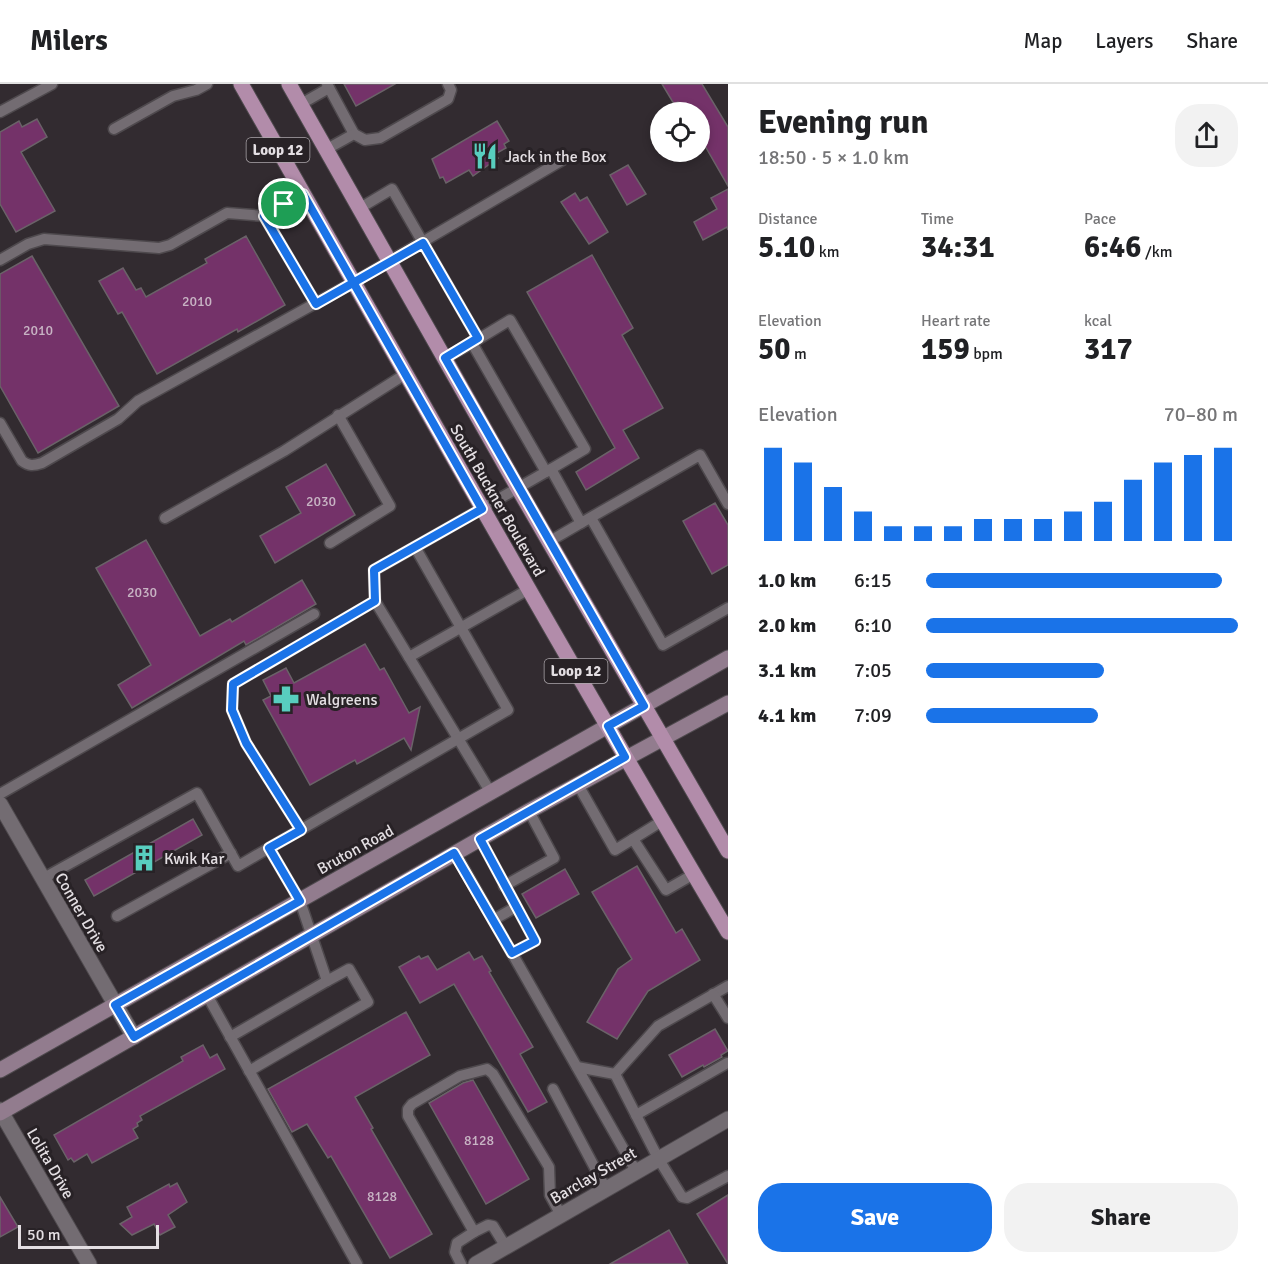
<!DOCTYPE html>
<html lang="en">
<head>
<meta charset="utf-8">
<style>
  :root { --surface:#fff; --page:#f2f2f2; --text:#202124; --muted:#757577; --line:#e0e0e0; --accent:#1a73e8 }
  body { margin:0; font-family:Signika,sans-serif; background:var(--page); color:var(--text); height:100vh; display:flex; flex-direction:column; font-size:22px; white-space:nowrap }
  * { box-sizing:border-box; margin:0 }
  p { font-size:20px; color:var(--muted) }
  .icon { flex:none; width:33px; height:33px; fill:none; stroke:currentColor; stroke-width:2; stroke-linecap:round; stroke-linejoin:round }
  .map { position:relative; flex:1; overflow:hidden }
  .side { display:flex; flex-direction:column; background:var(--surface); width:540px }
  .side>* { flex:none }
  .buttons { position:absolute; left:650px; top:18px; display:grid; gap:12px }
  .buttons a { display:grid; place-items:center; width:60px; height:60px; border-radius:50%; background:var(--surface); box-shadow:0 3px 9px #0003; font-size:30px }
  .scale { position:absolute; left:18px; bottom:15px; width:141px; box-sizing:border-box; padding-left:6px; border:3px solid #e4dfe3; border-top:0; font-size:16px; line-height:21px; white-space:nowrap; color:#e4dfe3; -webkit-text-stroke:4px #282226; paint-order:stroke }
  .pin { position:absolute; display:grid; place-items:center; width:51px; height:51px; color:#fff; margin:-26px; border:3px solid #fff; border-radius:50%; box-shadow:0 2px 6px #0007 }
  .round { display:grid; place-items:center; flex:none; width:63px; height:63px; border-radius:24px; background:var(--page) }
  .overview { display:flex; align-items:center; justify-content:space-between; height:102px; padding:0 30px }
  h1 { font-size:33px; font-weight:700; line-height:45px }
  .stats { display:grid; grid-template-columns:repeat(3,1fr); gap:9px; height:102px; padding:6px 30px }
  .stats div { display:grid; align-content:center }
  .stats b { font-size:30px; font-weight:700 }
  .stats small { font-size:16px; font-weight:400 }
  .stats p { font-size:16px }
  .chart { height:168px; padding:12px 30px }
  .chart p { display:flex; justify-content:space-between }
  .chart svg { width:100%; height:108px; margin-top:6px; stroke:var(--accent); stroke-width:6 }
  .button { display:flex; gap:12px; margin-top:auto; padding:12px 30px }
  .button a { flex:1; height:69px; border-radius:24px; background:var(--accent); color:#fff; font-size:24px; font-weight:700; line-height:69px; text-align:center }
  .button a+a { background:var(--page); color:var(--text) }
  ul { padding:0 30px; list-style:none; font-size:20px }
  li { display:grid; grid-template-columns:96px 72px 1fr; align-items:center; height:45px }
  li i { height:15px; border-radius:8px; background:var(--accent) }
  header { display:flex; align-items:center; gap:36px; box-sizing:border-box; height:84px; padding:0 30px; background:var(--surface); border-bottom:2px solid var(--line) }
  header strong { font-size:28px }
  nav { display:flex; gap:33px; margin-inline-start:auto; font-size:21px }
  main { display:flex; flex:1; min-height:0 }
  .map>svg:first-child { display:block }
  .building { fill:#743269; stroke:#6a6268; stroke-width:1.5 }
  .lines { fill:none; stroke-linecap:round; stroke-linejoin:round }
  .service-casing { stroke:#4e494d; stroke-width:13 }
  .minor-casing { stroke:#4e494d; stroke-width:17 }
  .secondary-casing { stroke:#4e494d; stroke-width:17 }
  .primary-casing { stroke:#4e494d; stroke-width:17 }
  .service { stroke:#736c72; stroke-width:10 }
  .minor { stroke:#736c72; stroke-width:15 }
  .secondary { stroke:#927c8e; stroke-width:15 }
  .primary { stroke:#b28caa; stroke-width:15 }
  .route-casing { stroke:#fff; stroke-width:12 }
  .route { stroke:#1a73e8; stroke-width:8 }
  .labels { text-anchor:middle; stroke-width:6; stroke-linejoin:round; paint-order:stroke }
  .number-label { font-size:14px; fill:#c8b4c4 }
  .shield { fill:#282226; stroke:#aca6aa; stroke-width:1.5 }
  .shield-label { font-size:15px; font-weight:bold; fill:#e4dfe3 }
  .poi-label { font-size:16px; fill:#e4dfe3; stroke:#282226; text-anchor:start }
  .street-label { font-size:16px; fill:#e4dfe3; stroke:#282226 }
</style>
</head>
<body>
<header>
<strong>Milers</strong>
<nav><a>Map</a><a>Layers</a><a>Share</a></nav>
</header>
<main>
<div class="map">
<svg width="728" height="1180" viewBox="0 0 728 1180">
  <rect width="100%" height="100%" fill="#322b30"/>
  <g class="building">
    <polygon points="344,0 395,0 356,22"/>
    <polygon points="662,0 702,0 728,43 728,102 705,62 699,65 699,28 685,28 678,18 674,20"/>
    <polygon points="37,35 47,53 21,68 55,127 16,148 0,120 0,48 19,37 22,43"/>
    <polygon points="497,37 509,57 504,60 506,64 495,70 498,74 473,92 469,86 446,99 443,93 440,94 432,75"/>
    <polygon points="628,81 646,110 627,121 610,91"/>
    <polygon points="728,105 728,146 727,143 703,156 694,138 717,125 711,114"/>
    <polygon points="575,109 580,117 587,113 608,148 589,160 561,118"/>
    <polygon points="246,152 285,221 238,248 237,245 157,290 122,228 118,230 99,197 123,184 136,206 141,204 146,213 207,179 205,175"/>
    <polygon points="592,171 633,244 622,251 663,324 623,346 639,374 586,406 576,388 615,364 527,208"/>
    <polygon points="32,172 119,322 38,369 0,302 0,190"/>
    <polygon points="326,380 355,431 275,479 260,452 301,429 286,403"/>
    <polygon points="715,419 728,441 728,481 712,490 683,437"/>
    <polygon points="146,456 200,552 230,535 232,538 302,496 316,520 246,561 244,557 132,624 118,601 151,581 96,484"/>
    <polygon points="365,560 380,586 384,584 409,629 420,623 411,666 404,654 357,680 355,676 310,701 263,616 271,612 263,596 286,584 294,599"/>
    <polygon points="193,735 202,751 94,812 85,796"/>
    <polygon points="637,782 676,849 682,845 700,876 648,907 617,955 587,938 618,885 632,875 592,808"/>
    <polygon points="565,785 579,810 536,834 522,810"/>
    <polygon points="469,868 474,876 482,872 491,887 489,888 533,963 520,970 547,1018 528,1028 454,900 420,919 399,883 419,872 421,875 428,872 437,886"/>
    <polygon points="406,928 430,971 355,1013 373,1044 371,1045 432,1150 390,1174 331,1072 328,1074 307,1040 292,1048 268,1005"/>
    <polygon points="715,945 728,967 721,971 722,973 704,983 703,981 682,993 669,971"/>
    <polygon points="203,961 210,974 217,970 225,985 140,1032 142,1036 137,1039 138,1042 133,1045 138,1054 92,1079 87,1070 74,1078 71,1074 68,1076 54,1051 183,977 181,973"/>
    <polygon points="473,996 529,1095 486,1120 429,1019 463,999"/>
    <polygon points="177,1099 187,1118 168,1131 175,1143 160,1151 154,1140 132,1151 120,1140 132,1133 127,1123 169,1100 170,1103"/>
    <polygon points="728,1111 728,1180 697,1130"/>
    <polygon points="0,1113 18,1143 0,1153"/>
    <polygon points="669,1146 688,1180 610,1180 640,1163"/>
  </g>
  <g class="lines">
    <g class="service-casing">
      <g id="service">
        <polyline points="327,0 354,50"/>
        <polyline points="301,20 329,4"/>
        <polyline points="0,28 52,0"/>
        <polyline points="114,45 173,12 196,6 207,0"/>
        <polyline points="327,65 354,50 365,56 380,54 448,15 451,6 448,0"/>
        <polyline points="360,124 392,105 478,254"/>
        <polyline points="264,132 316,220"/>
        <polyline points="0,176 28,160 44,155 159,164 170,161 227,129 264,132 303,110"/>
        <polyline points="445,274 472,259"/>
        <path d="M0,339L22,377C29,382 33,382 42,379L118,335L138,317L354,198L566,74"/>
        <polyline points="546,388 472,259 510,236 585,365 551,385"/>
        <polyline points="165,434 284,367 407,289"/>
        <polyline points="591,434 663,561 728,524"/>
        <polyline points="550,457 581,439"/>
        <polyline points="330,459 390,422 338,331"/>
        <polyline points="375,517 374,486 415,463"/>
        <polyline points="409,573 529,505"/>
        <polyline points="577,699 615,766 633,755"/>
        <polyline points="0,710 314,530"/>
        <polyline points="662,737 633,755 666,806 694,790"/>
        <polyline points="301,746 246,659 232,626 233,600 375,517 491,709"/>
        <polyline points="480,755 535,857 512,869"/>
        <polyline points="269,764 508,626 415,463 551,385 581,439 700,371 728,420"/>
        <polyline points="455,769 636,1087"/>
        <polyline points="42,795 197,709 238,782 269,764 300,817 327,897 230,953"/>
        <polyline points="504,802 554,774 529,727"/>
        <polyline points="117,832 231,769"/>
        <polyline points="493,836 516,823"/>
        <polyline points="728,902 658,942 615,990 658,1074 682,1113 687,1114 728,1092"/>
        <polyline points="713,910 728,934"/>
        <polyline points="207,911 357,1180"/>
        <polyline points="577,983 615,990"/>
        <polyline points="249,987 368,918 349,885 327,897"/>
        <polyline points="553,1005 606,1105"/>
        <polyline points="636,1031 727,979"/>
        <polyline points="474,1148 488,1141 493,1142 506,1163"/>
        <polyline points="461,1180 455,1168 457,1159 474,1148 408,1032 408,1025 412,1020 460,992 487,985 493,990 549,1083 550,1111 561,1131"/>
      </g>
    </g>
    <g class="minor-casing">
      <g id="minor">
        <polyline points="0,720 134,953"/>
        <polyline points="0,1026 89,1180"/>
        <polyline points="476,1180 728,1035"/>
      </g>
    </g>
    <g class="secondary-casing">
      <g id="secondary">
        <polyline points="0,986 728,574"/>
        <polyline points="0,1029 529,727 728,619"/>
      </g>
    </g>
    <g class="primary-casing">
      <g id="primary">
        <path d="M241,0C402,283 562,567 728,848"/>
        <polyline points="289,0 518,404 728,767"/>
      </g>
    </g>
    <use href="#service" class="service"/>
    <use href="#minor" class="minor"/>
    <use href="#secondary" class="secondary"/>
    <use href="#primary" class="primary"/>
  </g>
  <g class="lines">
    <g class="route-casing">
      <path id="route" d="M284,120L303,110C363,215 422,320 482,425L374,486L375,517L233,600L232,626L246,659L301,746L269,764L300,817L115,921L134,953L454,769L512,869L535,857L480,755L625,673L608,642L644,622L445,274L478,254L423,159L316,220L264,132L284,120"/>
    </g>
    <use href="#route" class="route"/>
  </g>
  <defs>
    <g id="restaurant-bare" transform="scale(2.07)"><path d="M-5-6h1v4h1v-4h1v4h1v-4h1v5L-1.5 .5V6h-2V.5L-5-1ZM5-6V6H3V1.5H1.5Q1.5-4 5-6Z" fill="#58cebf" stroke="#282226" stroke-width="2.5" paint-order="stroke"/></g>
    <g id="pharmacy-bare" transform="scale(2.07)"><path d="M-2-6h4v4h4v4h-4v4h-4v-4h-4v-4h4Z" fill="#58cebf" stroke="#282226" stroke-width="2.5" paint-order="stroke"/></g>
    <g id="building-bare" transform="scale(2.07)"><path d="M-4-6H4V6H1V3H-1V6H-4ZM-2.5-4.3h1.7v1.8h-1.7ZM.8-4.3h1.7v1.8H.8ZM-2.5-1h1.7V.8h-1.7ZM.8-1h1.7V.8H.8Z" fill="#58cebf" stroke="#282226" stroke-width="2.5" paint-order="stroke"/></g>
  </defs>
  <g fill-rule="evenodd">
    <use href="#restaurant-bare" x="485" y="72"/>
    <use href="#pharmacy-bare" x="286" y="615"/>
    <use href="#building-bare" x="144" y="774"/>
  </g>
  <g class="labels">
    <g class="number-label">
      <text x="197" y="222">2010</text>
      <text x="38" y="251">2010</text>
      <text x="321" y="422">2030</text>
      <text x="142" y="513">2030</text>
      <text x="479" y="1061">8128</text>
      <text x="382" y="1117">8128</text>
    </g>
    <g class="shield">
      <rect x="246.5" y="54" width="63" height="24" rx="4.5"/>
      <rect x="544.5" y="575" width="63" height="24" rx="4.5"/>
    </g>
    <g class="shield-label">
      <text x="278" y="71">Loop 12</text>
      <text x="576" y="592">Loop 12</text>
    </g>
    <g class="poi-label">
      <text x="505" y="78">Jack in the Box</text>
      <text x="306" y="621">Walgreens</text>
      <text x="164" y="780">Kwik Kar</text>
    </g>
    <g class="street-label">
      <text transform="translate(498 416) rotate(60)" y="6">South Buckner Boulevard</text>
      <text transform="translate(355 765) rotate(-29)" y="6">Bruton Road</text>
      <text transform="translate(82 828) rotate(60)" y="6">Conner Drive</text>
      <text transform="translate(51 1079) rotate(60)" y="6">Lolita Drive</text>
      <text transform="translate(593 1091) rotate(-30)" y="6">Barclay Street</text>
    </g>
  </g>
</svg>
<div class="buttons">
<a><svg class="icon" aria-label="locate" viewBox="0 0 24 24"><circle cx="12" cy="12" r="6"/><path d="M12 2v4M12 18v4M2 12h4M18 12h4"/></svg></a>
</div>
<div class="scale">50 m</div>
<div class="pin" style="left:284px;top:120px;background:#1e9e55"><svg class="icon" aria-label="arrive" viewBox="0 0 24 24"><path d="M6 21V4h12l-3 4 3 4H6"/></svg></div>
</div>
<section class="side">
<div class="overview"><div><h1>Evening run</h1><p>18:50 · 5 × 1.0 km</p></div><a class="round"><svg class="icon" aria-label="share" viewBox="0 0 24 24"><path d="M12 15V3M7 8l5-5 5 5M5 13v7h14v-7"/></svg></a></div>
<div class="stats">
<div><p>Distance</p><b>5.10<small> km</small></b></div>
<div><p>Time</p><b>34:31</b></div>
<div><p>Pace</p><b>6:46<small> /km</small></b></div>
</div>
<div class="stats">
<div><p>Elevation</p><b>50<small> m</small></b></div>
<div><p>Heart rate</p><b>159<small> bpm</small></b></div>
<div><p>kcal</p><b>317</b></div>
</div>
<div class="chart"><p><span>Elevation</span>70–80 m</p>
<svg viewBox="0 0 160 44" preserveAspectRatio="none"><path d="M5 44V6M15 44V12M25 44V22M35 44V32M45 44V38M55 44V38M65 44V38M75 44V35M85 44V35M95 44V35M105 44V32M115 44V28M125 44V19M135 44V12M145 44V9M155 44V6"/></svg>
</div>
<ul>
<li><b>1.0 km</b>6:15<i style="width:95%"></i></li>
<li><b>2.0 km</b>6:10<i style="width:100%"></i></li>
<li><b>3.1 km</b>7:05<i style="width:57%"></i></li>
<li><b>4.1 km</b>7:09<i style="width:55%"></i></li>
</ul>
<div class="button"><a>Save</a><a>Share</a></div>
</section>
</main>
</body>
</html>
